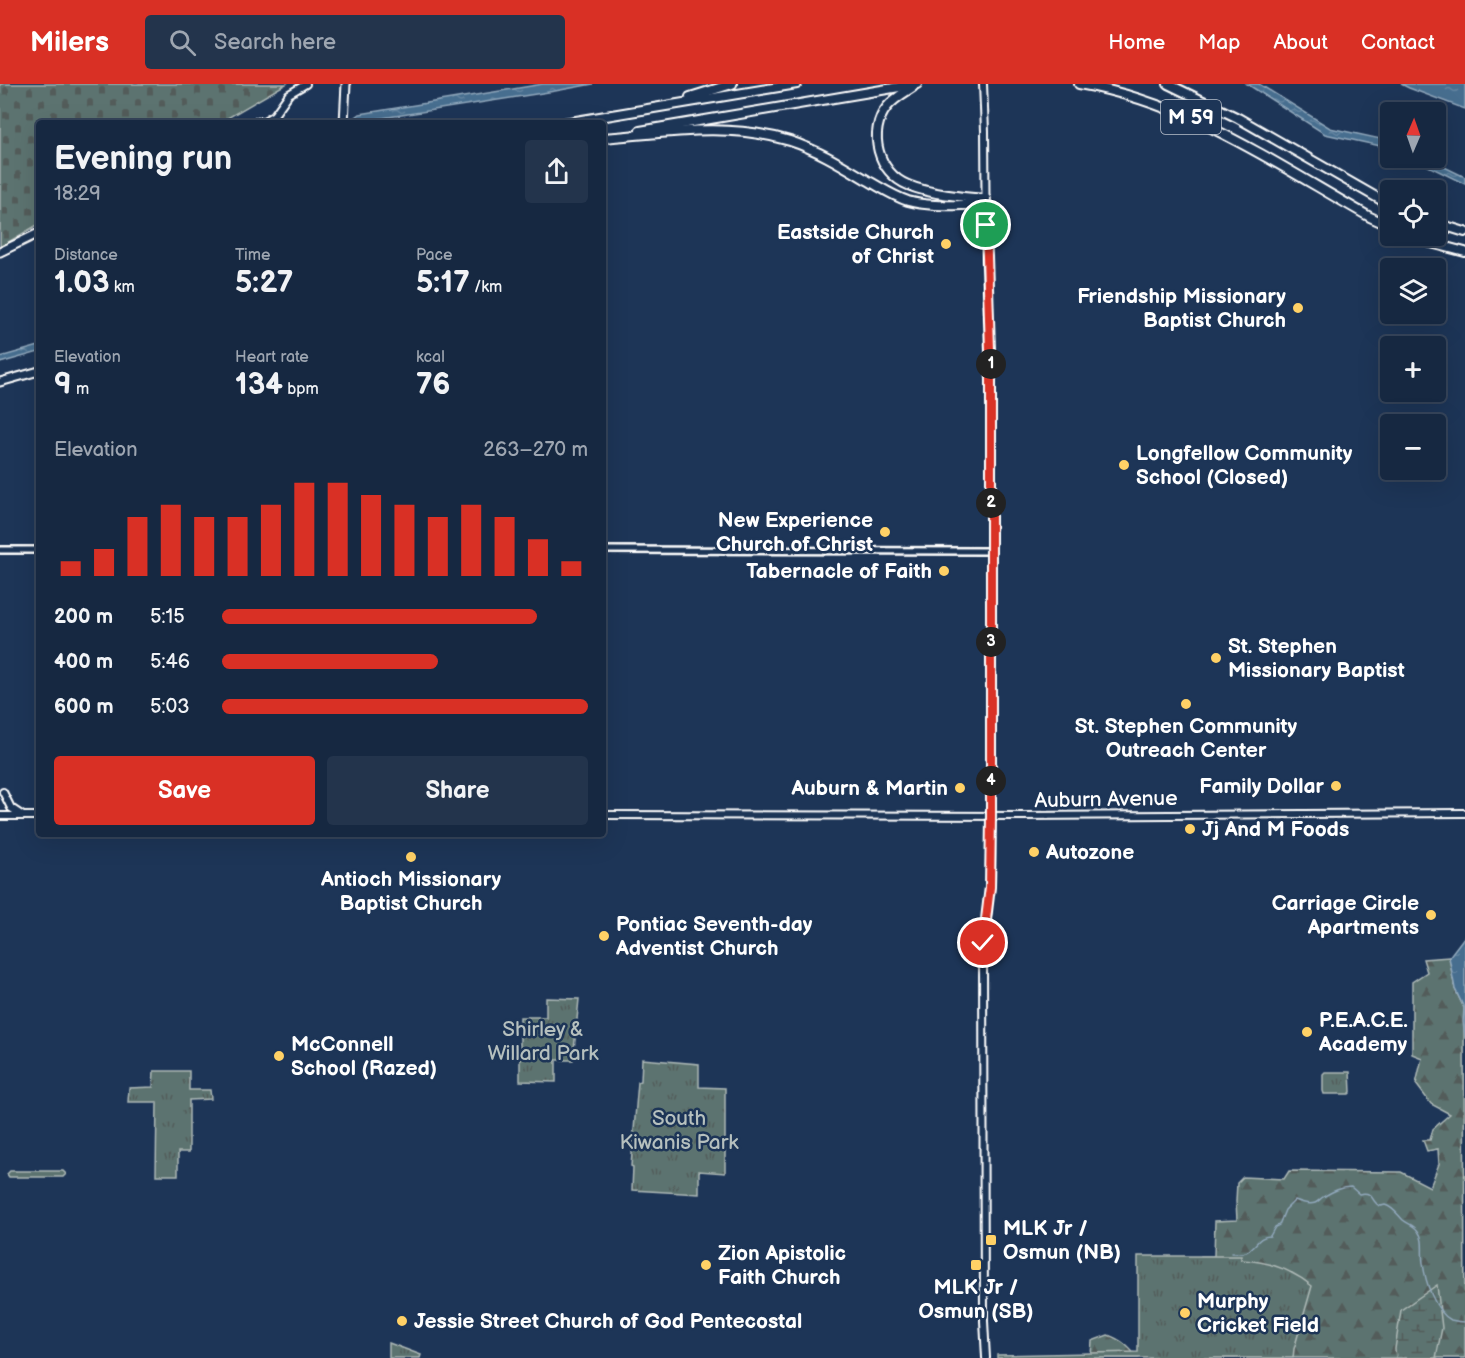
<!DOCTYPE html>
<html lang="en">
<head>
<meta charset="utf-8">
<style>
  :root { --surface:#162841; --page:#23344c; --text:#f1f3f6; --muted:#9ea6b1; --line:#35445a; --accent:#d93025 }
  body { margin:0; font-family:"Balsamiq Sans",sans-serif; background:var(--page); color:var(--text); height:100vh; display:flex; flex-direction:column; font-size:22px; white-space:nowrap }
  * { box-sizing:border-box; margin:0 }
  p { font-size:20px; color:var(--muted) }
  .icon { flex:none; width:33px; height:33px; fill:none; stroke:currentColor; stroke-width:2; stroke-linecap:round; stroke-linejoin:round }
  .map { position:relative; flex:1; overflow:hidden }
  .sheet { position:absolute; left:36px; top:36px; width:570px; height:717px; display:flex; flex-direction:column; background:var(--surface); border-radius:6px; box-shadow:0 6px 24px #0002,0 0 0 2px var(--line) }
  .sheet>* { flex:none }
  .needle { width:39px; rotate:2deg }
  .tools { position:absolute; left:1380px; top:18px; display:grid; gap:12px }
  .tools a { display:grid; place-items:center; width:66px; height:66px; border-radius:6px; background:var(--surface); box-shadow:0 6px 24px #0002,0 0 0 2px var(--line); font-size:30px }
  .pin { position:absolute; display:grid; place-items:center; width:51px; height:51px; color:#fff; margin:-26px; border:3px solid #fff; border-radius:50%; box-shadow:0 2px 6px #0007 }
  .km { position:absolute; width:30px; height:30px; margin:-15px; border-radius:50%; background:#222; color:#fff; font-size:16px; line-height:30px; text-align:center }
  .round { display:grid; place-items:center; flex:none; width:63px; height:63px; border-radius:6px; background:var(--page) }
  .summary { display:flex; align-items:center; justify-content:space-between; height:102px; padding:0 18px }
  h1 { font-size:33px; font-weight:600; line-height:45px }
  .figures { display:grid; grid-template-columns:repeat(3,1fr); gap:9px; height:102px; padding:6px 18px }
  .figures div { display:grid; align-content:center }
  .figures b { font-size:30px; font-weight:600 }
  .figures small { font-size:16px; font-weight:400 }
  .figures p { font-size:16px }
  .chart { height:168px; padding:12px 18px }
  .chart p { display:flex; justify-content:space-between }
  .chart svg { width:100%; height:108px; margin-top:6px; stroke:var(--accent); stroke-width:6 }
  .primary-button { display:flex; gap:12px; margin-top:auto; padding:12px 18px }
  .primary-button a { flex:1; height:69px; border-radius:6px; background:var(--accent); color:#fff; font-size:24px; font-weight:600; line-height:69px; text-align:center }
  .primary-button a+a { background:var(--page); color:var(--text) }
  ul { padding:0 18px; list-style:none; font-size:20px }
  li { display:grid; grid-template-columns:96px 72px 1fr; align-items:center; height:45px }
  li i { height:15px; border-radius:8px; background:var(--accent) }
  header { display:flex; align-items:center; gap:36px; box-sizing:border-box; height:84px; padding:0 30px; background:var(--accent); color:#fff }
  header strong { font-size:28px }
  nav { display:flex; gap:33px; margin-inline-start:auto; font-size:21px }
  .search { width:420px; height:54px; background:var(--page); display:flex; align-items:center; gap:15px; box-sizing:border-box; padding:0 21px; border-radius:6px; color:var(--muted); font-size:22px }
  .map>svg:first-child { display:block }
  .grass { fill:#5c736f; stroke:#aeb9b7; stroke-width:1.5 }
  .forest { fill:url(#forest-firs); stroke:#aeb9b7; stroke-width:1.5 }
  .wetland { fill:url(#wetland-marsh); stroke:#aeb9b7; stroke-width:1.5 }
  .cemetery { fill:url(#cemetery-stones); stroke:#aeb9b7; stroke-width:1.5 }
  .park { fill:url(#park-tufts); stroke:#aeb9b7; stroke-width:1.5 }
  .water { fill:url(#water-ripples); stroke:#91a8bc; stroke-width:1.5 }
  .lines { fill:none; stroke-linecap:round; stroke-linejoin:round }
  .stream { stroke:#91a8bc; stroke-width:1.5 }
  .tertiary-casing { stroke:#fff; stroke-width:10 }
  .secondary-casing { stroke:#fff; stroke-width:10 }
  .trunk-casing { stroke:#fff; stroke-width:11 }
  .motorway-casing { stroke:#fff; stroke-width:12 }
  .tertiary { stroke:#1d3557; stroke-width:5 }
  .secondary { stroke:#1d3557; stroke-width:6 }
  .trunk { stroke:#1d3557; stroke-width:7 }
  .motorway { stroke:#1d3557; stroke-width:8 }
  .route-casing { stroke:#fff; stroke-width:12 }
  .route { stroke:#d93025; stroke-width:8 }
  .poi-dot { fill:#ffd166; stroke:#1d3557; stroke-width:2 }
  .labels { text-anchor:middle; stroke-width:5; stroke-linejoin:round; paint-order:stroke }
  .shield { fill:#1d3557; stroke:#bbc2cd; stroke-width:1.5 }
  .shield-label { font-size:20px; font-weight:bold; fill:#fff }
  .poi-label { font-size:21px; font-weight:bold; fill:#fff; stroke:#1d3557; text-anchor:start }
  .street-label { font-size:21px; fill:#fff; stroke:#1d3557 }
  .park-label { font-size:21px; fill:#b6c0be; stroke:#1d3557 }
</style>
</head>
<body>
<header>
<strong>Milers</strong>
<div class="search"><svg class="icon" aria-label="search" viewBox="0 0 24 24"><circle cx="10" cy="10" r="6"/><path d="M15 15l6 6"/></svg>Search here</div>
<nav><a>Home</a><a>Map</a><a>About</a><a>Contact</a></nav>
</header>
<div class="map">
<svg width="1465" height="1274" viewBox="0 0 1465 1274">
  <defs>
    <pattern id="forest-firs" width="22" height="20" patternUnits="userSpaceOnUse" patternTransform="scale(1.5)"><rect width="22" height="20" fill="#5c736f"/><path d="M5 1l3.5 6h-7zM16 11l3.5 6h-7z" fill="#525c5a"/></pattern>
    <pattern id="wetland-marsh" width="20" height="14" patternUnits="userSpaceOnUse" patternTransform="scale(1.5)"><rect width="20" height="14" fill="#5c736f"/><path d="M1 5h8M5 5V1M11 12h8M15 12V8" fill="none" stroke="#525c5a"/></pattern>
    <pattern id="cemetery-stones" width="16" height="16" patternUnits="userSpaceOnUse" patternTransform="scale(1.5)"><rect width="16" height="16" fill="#5c736f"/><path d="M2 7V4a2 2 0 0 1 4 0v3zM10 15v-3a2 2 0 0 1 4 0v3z" fill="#525c5a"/></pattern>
    <pattern id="park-tufts" width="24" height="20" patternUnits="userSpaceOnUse" patternTransform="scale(1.5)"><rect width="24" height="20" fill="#5c736f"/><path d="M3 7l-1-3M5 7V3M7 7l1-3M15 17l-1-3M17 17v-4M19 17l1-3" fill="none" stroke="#525c5a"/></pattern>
    <pattern id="water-ripples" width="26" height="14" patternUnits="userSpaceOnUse" patternTransform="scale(1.5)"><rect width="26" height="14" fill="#476e8f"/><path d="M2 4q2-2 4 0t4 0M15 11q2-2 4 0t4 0" fill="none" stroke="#6384a0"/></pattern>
  </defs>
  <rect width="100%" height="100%" fill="#1d3557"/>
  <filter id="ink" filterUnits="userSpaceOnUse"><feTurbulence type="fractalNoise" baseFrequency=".0167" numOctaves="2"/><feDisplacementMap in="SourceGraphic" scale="12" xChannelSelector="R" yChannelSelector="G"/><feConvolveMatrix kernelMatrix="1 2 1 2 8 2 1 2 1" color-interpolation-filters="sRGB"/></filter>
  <g filter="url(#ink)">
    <polygon class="grass" points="10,1087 63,1087 66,1090 63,1093 9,1093 7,1090"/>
    <g class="forest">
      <polygon points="1449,873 1455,905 1464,924 1465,1274 1205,1274 1201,1172 1214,1172 1215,1137 1237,1136 1236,1117 1237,1099 1243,1093 1284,1095 1289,1087 1401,1088 1430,1103 1439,1080 1438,1065 1427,1067 1423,1056 1430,1056 1433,1045 1450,1030 1431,1020 1416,1000 1422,974 1412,970 1412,898 1427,888 1423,875"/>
      <path d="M1108,1251C1122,1256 1129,1263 1138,1274H999L1091,1271L1092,1257Z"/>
    </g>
    <polygon class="wetland" points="1437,1201 1442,1244 1436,1274 1396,1274 1395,1265 1401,1226"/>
    <polygon class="cemetery" points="0,0 286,0 219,39 39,39 39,140 0,163"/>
    <g class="park">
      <polygon points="546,914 579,915 573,976 556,976 556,998 520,997 520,933 546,933"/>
      <polygon points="642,975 699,980 699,1003 725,1004 725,1089 699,1087 699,1110 632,1106 633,1083 631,1082 638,998 641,997"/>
      <polygon points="154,987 189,987 189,1006 210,1006 211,1015 189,1016 189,1068 178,1068 178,1091 156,1091 157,1018 128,1018 129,1004 153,1003"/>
      <polygon points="1325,988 1350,988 1351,1008 1349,1010 1324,1010 1323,1007 1323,990"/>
      <path d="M1138,1172H1241V1176C1268,1177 1291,1185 1312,1202L1294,1265L1293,1274H997V1271L1138,1268Z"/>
      <polygon points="389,1259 421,1271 420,1274 389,1274"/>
    </g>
    <g class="water">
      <polygon points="543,0 593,0 555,7 363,37 360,39 348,39 360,30"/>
      <polygon points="1247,0 1259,0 1330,44 1390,57 1390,64 1325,50"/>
      <polygon points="1401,0 1465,0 1465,25 1409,4"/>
      <polygon points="1412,74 1426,74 1465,93 1465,100"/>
      <polygon points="39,262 39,268 0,279 0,273"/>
      <polygon points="1465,852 1465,954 1463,938 1464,924 1455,905 1449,873"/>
    </g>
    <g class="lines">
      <path class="stream" d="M1231,1169C1236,1169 1241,1170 1246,1168C1256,1163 1258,1152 1270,1152L1275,1143L1279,1141L1285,1126L1295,1116C1300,1118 1309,1121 1315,1119C1318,1118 1320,1115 1323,1113C1332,1108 1340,1103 1351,1103L1359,1110C1376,1106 1370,1120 1381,1122C1382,1122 1384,1121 1385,1121C1393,1123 1398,1131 1403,1136C1408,1140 1414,1141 1418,1147C1425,1156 1421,1168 1423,1179C1425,1196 1434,1227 1451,1236C1455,1237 1461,1238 1465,1238"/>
      <g class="tertiary-casing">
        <g id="tertiary">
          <polyline points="0,466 39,466"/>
          <polyline points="603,466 991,467"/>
        </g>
      </g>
      <g class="secondary-casing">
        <g id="secondary">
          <polyline points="983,0 985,47 986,176 991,296 991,771 990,803 983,869 984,1237 986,1274"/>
          <polyline points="262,38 274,31 289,10 306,0"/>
          <polyline points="3,708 11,724 23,732"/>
          <polyline points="603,731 1023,732 1465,729"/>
          <polyline points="0,732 39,732"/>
        </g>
      </g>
      <g class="trunk-casing">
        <g id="trunk">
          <polyline points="245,39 262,38"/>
          <polyline points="344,39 346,0"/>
          <polyline points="0,168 39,149"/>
          <polyline points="0,298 39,287"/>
        </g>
      </g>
      <g class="motorway-casing">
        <g id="motorway">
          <path d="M1079,0C1190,19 1274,79 1370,133L1390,142"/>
          <polyline points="1168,0 1238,34 1390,121"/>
          <path d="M913,3C904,9 894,14 887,23C867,48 878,89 908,101C929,110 963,113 986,115"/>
          <polyline points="690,13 732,0"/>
          <polyline points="262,38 270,39"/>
          <polyline points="564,39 797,0"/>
          <polyline points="640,47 917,0"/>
          <path d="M603,54C666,49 728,38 790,57C818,66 842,81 867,96C880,103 893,112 908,117C933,124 961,120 986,121"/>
          <polyline points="1436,139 1465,148"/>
          <polyline points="1412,152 1431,159 1465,168"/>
        </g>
      </g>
      <use href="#tertiary" class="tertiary"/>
      <use href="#secondary" class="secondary"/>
      <use href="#trunk" class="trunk"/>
      <use href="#motorway" class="motorway"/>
    </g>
  </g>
  <g class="lines" filter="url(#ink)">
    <g class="route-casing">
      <polyline id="route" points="983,859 990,803 991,732 991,296 986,141"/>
    </g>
    <use href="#route" class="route"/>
  </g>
  <g class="poi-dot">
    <circle cx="946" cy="160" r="6"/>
    <circle cx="1298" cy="224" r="6"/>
    <circle cx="1124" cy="381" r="6"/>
    <circle cx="885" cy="448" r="6"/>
    <circle cx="944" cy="487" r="6"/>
    <circle cx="1216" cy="574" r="6"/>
    <circle cx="1186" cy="620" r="6"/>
    <circle cx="1336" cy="702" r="6"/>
    <circle cx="960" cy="704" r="6"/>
    <circle cx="1190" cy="745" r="6"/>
    <circle cx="1034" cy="768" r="6"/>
    <circle cx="411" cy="773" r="6"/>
    <circle cx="1431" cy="831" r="6"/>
    <circle cx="604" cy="852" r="6"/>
    <circle cx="1307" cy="948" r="6"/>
    <circle cx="279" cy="972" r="6"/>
    <rect x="985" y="1150" width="12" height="12" rx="3"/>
    <circle cx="706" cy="1181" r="6"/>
    <rect x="970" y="1175" width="12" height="12" rx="3"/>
    <circle cx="1185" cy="1229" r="6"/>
    <circle cx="402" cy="1237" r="6"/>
  </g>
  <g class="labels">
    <rect class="shield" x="1161" y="16" width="60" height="34" rx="4.5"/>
    <g class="shield-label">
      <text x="1191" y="40">M 59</text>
    </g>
    <g class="poi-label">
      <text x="934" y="155" text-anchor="end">Eastside Church<tspan x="934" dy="24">of Christ</tspan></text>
      <text x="1286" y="219" text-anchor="end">Friendship Missionary<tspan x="1286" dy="24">Baptist Church</tspan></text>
      <text x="1136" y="376">Longfellow Community<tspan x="1136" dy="24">School (Closed)</tspan></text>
      <text x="873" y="443" text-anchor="end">New Experience<tspan x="873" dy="24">Church of Christ</tspan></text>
      <text x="932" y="494" text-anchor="end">Tabernacle of Faith</text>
      <text x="1228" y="569">St. Stephen<tspan x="1228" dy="24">Missionary Baptist</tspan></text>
      <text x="1186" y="649" text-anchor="middle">St. Stephen Community<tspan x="1186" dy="24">Outreach Center</tspan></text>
      <text x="1324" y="709" text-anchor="end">Family Dollar</text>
      <text x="948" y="711" text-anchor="end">Auburn &amp; Martin</text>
      <text x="1202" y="752">Jj And M Foods</text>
      <text x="1046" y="775">Autozone</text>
      <text x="411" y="802" text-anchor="middle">Antioch Missionary<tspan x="411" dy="24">Baptist Church</tspan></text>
      <text x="1419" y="826" text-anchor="end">Carriage Circle<tspan x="1419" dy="24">Apartments</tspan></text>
      <text x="616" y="847">Pontiac Seventh-day<tspan x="616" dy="24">Adventist Church</tspan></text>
      <text x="1319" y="943">P.E.A.C.E.<tspan x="1319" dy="24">Academy</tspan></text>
      <text x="291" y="967">McConnell<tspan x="291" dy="24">School (Razed)</tspan></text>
      <text x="1003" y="1151">MLK Jr /<tspan x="1003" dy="24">Osmun (NB)</tspan></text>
      <text x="718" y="1176">Zion Apistolic<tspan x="718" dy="24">Faith Church</tspan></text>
      <text x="976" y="1210" text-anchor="middle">MLK Jr /<tspan x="976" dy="24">Osmun (SB)</tspan></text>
      <text x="1197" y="1224">Murphy<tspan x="1197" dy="24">Cricket Field</tspan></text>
      <text x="414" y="1244">Jessie Street Church of God Pentecostal</text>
    </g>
    <g class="street-label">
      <text transform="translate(1106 715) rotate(-1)" y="7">Auburn Avenue</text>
    </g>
    <g class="park-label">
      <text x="543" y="952">Shirley &amp;<tspan x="543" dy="24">Willard Park</tspan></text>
      <text x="679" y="1041">South<tspan x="679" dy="24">Kiwanis Park</tspan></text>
    </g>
  </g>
</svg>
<div class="tools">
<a><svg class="needle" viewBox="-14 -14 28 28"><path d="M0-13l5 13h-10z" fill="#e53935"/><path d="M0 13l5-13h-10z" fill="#9ea6b1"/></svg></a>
<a><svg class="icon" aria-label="locate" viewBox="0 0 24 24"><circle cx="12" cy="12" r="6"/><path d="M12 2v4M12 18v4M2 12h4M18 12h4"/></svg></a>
<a><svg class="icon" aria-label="layers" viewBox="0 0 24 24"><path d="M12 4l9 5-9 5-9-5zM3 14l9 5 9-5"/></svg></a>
<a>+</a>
<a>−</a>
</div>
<div class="pin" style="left:986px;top:141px;background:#1e9e55"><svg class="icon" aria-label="arrive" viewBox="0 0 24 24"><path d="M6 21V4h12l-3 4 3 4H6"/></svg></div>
<div class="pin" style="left:983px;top:859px;background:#d93025"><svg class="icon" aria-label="check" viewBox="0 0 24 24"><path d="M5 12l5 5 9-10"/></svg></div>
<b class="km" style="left:991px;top:280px">1</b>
<b class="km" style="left:991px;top:419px">2</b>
<b class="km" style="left:991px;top:558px">3</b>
<b class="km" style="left:991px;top:697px">4</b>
<section class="sheet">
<div class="summary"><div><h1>Evening run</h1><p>18:29</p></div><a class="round"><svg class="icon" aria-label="share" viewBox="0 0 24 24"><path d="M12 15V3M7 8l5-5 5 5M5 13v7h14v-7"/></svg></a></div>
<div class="figures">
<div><p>Distance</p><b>1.03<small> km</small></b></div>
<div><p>Time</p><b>5:27</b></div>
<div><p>Pace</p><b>5:17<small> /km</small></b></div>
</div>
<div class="figures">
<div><p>Elevation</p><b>9<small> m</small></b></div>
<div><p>Heart rate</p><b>134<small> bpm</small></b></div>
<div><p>kcal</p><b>76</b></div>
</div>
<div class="chart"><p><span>Elevation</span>263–270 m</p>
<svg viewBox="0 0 160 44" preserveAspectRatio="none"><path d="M5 44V38M15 44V33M25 44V20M35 44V15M45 44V20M55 44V20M65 44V15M75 44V6M85 44V6M95 44V11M105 44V15M115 44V20M125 44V15M135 44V20M145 44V29M155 44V38"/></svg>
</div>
<ul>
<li><b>200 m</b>5:15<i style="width:86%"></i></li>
<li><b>400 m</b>5:46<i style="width:59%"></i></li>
<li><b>600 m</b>5:03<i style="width:100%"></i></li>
</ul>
<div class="primary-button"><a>Save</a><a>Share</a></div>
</section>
</div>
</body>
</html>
